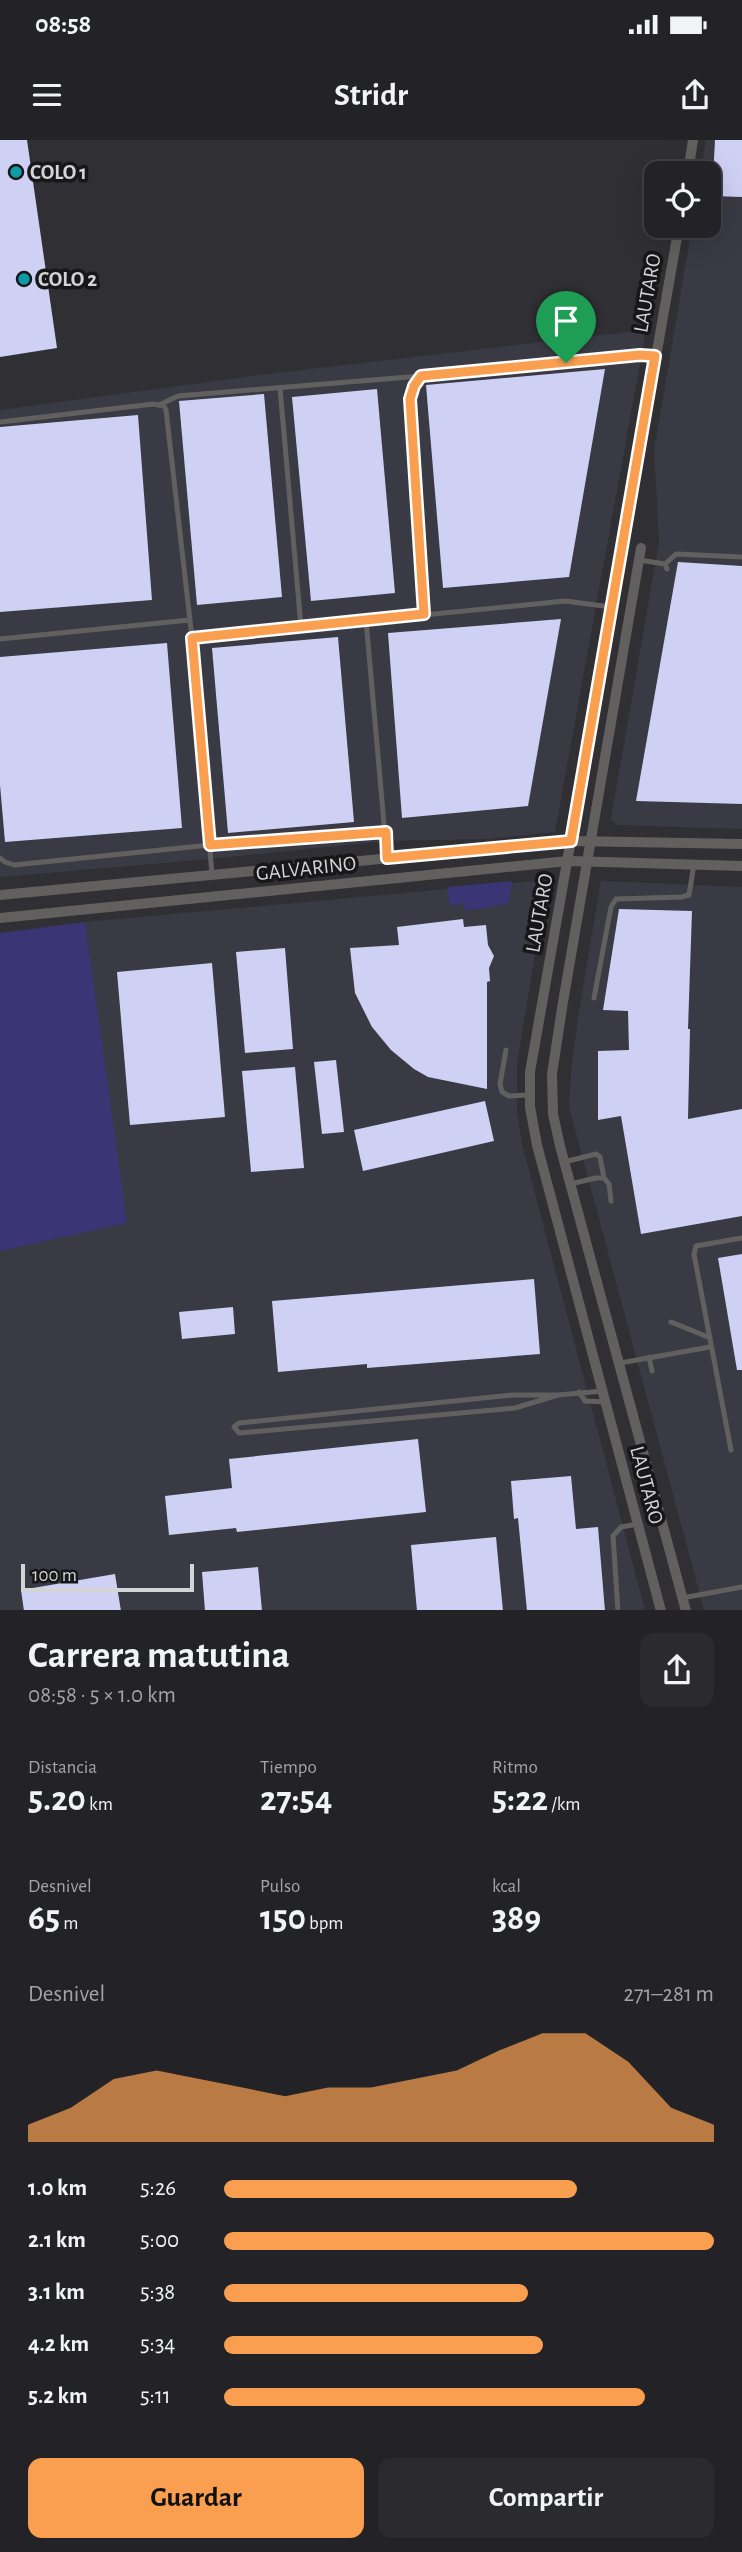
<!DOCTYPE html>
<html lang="es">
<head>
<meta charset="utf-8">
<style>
  :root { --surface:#232327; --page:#2b2b2f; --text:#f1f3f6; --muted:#a3a4a7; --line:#404044; --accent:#fa9f50 }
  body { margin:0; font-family:"Alegreya Sans",sans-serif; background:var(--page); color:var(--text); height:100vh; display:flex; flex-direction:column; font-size:26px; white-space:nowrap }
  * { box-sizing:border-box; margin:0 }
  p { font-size:23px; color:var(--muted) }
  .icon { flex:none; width:38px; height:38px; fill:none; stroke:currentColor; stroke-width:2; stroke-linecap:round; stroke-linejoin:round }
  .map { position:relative; height:1470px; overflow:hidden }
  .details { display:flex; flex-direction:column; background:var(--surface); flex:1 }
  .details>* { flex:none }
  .tools { position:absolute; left:644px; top:21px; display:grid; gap:14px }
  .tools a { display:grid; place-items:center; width:77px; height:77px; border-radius:14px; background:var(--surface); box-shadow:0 7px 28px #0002,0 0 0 2px var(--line); font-size:35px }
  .scale { position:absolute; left:21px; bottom:18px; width:173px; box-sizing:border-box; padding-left:7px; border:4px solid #d4d4d7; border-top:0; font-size:19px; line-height:24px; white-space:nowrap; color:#d4d4d7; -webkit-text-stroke:5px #171719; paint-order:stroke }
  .pin { position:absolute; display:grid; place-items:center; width:60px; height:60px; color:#fff; margin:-72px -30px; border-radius:50% 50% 50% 0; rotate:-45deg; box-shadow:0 0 7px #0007 }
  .pin .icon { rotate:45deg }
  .round { display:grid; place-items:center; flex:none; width:74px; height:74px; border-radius:14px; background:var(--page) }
  .head { display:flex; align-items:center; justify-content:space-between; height:119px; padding:0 28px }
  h1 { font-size:38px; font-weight:700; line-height:52px }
  .figures { display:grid; grid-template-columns:repeat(3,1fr); gap:10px; height:119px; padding:7px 28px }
  .figures div { display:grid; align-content:center }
  .figures b { font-size:35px; font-weight:700 }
  .figures small { font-size:19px; font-weight:400 }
  .figures p { font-size:19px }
  .chart { height:196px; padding:14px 28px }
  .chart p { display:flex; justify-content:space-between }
  .chart svg { width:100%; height:126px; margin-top:7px; fill:var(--accent); opacity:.7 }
  .action { display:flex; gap:14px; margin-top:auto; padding:14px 28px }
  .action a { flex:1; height:80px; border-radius:14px; background:var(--accent); color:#111; font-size:28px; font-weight:700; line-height:80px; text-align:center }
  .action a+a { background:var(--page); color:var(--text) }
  ul { padding:0 28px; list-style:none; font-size:23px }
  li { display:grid; grid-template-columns:112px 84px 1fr; align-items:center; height:52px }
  li i { height:18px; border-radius:9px; background:var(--accent) }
  .status { display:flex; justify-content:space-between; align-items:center; height:49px; padding:0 35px; background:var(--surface); direction:ltr }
  .status svg { height:19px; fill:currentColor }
  header { display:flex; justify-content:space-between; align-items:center; height:91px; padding:0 28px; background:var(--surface); font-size:32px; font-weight:700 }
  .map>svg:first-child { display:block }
  .built { fill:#393a44 }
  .green { fill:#3a3676 }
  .building { fill:#ced0f4 }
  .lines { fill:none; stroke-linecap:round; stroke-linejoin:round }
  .service { stroke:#62605f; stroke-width:5 }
  .minor { stroke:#62605f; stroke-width:10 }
  .route-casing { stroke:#fff; stroke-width:14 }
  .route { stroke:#fa9f50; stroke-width:9 }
  .culture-dot { fill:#0f9aa8; stroke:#171719; stroke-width:2.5 }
  .labels { text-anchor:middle; stroke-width:7; stroke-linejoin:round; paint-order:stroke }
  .poi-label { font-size:21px; font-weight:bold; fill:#d4d4d7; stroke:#171719; text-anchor:start }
  .street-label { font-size:21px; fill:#d4d4d7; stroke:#171719 }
</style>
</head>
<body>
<div class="status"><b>08:58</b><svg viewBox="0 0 49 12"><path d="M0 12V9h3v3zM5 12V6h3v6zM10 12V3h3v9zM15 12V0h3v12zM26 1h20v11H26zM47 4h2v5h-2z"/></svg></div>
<header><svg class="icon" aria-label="menu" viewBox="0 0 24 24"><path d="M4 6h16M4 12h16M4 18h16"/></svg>Stridr<svg class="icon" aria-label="share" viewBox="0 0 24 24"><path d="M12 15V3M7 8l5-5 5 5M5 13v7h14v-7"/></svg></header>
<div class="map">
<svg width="742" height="1471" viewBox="0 0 742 1471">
  <rect width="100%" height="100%" fill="#2f2f34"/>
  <g class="built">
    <polygon points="706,0 742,0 742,689 617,685 611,679 659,402 654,311 692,86 709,86 709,33 700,33"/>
    <polygon points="646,190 555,692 488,699 386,701 211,719 0,737 0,270 267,234"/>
    <polygon points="547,740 517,925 517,971 522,1004 645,1470 0,1470 0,1111 126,1083 85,782"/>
    <polygon points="601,741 742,747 742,1470 704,1470 569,967 571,932 578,878"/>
  </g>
  <g class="green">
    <polygon points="512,741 508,764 465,771 464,764 450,765 447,747"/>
    <polygon points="85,782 127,1083 0,1111 0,793"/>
  </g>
  <g class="building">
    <polygon points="0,0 27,0 57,208 0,217"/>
    <polygon points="715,0 742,0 742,57 712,56"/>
    <polygon points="605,229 569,437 443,448 426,245"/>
    <polygon points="377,249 395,453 311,461 292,257"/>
    <polygon points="264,254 282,457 197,465 179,261"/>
    <polygon points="138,275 152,460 0,472 0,287"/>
    <polygon points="678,422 742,426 742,664 636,661"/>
    <polygon points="561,479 528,666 402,678 388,493"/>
    <polygon points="338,497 354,682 228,693 212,508"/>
    <polygon points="167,503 182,688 5,702 0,645 0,517"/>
    <polygon points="619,769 692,771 688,889 690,889 688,979 742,969 742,1076 641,1094 621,976 598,980 598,911 629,910 628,871 603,870"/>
    <polygon points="463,779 464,787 486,785 488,805 494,816 489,828 490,841 487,842 487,949 428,937 414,929 391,910 372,887 355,853 350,808 399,805 397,787"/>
    <polygon points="285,808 293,909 245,913 236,812"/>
    <polygon points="212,823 225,977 130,985 117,832"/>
    <polygon points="336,920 344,992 322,994 314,922"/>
    <polygon points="295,927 304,1028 251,1032 242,931"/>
    <polygon points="485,961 494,1001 363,1031 354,990"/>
    <polygon points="742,1114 742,1230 737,1230 718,1118"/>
    <polygon points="534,1139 540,1214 367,1228 367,1224 278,1232 272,1161"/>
    <polygon points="233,1167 235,1194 182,1199 179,1172"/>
    <polygon points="418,1299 426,1372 237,1392 236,1388 169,1395 165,1356 232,1348 229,1319"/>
    <polygon points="571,1336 576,1389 598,1387 605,1471 527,1471 518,1378 514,1379 511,1341"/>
    <polygon points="496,1397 503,1471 417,1471 411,1405"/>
    <polygon points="258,1427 262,1471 205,1471 202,1432"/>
    <polygon points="115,1434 121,1471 24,1471 21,1450"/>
  </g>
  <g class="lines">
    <g class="service">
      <polyline points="280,248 301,487"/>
      <polyline points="159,265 178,256 421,236"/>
      <polyline points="0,282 153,264 164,266 166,270 192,498"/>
      <polyline points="639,420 665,424 667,429"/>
      <polyline points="665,424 676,414 742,417"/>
      <polyline points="424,474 410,259 414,246 421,236 655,216"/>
      <polyline points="366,480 387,718"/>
      <polyline points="0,499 190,480"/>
      <polyline points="0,718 5,722 14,725 210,705 386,692"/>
      <polyline points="212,734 192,498 565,461 611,467"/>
      <polyline points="594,858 611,767 616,759 682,757 689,755 694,724"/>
      <polyline points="506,910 500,944 502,952 509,956 529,955"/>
      <polyline points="564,1022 596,1014 600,1017 604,1038"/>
      <polyline points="570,1044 596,1038 604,1038 609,1044 611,1061"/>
      <polyline points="671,1182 708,1197"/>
      <polyline points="649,1217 652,1231"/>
      <polyline points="620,1223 710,1207"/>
      <polyline points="579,1252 585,1261 606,1262"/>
      <polyline points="558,1255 515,1268 239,1293 234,1287 239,1283 513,1255 558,1255 603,1251"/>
      <polyline points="731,1310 694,1114 696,1106 742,1098"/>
      <polyline points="682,1458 742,1447"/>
      <polyline points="618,1471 613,1396 621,1387 638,1384"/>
    </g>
    <g class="minor">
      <polyline points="688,33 693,0"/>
      <polyline points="641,408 563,862 552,934 553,974 560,1006 686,1471"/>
      <polyline points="0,755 571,701 742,704"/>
      <polyline points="0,778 568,721 742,726"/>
      <polyline points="661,1471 537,1005 530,967 530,932 679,86"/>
    </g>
  </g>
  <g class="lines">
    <g class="route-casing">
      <polygon id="route" points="640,215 655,216 571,701 387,718 386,692 210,705 192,498 424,474 410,259 414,246 421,236"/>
    </g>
    <use href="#route" class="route"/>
  </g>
  <g class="culture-dot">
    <circle cx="16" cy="32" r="7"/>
    <circle cx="24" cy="139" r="7"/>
  </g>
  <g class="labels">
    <g class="poi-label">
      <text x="30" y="39">COLO 1</text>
      <text x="38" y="146">COLO 2</text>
    </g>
    <g class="street-label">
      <text transform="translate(647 153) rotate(-80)" y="7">LAUTARO</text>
      <text transform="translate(306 728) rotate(-6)" y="7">GALVARINO</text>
      <text transform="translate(539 773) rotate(-80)" y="7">LAUTARO</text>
      <text transform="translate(647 1345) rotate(75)" y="7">LAUTARO</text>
    </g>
  </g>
</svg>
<div class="tools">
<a><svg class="icon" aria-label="locate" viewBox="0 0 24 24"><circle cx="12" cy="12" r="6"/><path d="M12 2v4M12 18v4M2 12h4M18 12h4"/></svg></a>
</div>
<div class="scale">100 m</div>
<div class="pin" style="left:566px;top:223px;background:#1e9e55"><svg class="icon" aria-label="arrive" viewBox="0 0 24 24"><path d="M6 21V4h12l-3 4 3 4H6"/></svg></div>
</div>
<section class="details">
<div class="head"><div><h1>Carrera matutina</h1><p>08:58 · 5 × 1.0 km</p></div><a class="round"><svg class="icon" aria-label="share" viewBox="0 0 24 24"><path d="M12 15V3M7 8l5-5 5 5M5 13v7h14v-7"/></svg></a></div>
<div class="figures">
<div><p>Distancia</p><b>5.20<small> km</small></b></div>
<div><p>Tiempo</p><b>27:54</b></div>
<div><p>Ritmo</p><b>5:22<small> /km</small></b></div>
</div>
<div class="figures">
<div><p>Desnivel</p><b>65<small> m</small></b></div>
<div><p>Pulso</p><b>150<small> bpm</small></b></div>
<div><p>kcal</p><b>389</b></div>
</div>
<div class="chart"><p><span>Desnivel</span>271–281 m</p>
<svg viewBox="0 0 160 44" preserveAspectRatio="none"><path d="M0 44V38L10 32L20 22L30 19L40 22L50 25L60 28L70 25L80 25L90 22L100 19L110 12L120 6L130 6L140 16L150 32L160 38V44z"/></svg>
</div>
<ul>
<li><b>1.0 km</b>5:26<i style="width:72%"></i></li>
<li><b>2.1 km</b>5:00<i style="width:100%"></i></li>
<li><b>3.1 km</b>5:38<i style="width:62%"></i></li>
<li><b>4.2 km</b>5:34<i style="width:65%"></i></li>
<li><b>5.2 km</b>5:11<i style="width:86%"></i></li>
</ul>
<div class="action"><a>Guardar</a><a>Compartir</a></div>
</section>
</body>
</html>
